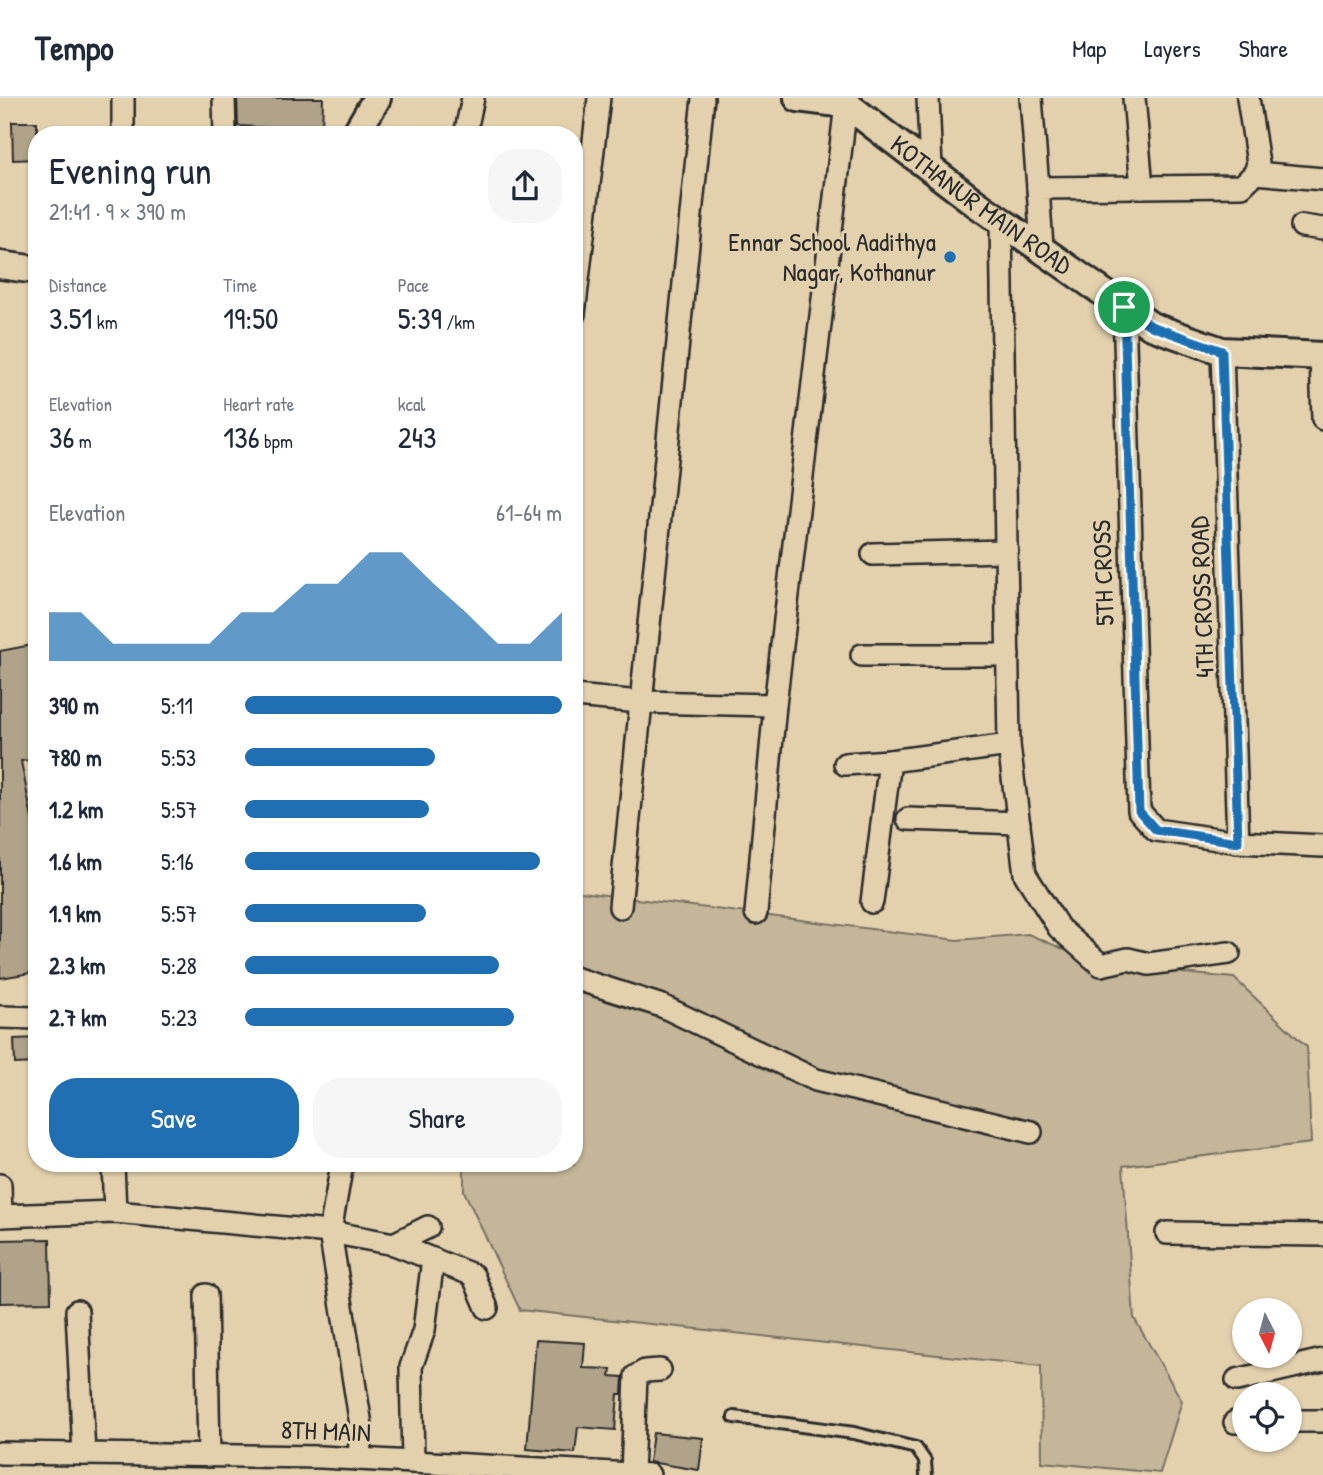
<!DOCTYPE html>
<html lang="en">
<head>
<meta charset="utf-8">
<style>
  :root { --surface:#fff; --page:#f6f6f7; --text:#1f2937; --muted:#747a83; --line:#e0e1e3; --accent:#1f6fb2 }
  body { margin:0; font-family:"Patrick Hand",sans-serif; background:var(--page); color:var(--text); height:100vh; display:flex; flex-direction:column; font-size:26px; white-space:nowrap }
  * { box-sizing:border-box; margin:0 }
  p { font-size:23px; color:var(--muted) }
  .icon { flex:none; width:38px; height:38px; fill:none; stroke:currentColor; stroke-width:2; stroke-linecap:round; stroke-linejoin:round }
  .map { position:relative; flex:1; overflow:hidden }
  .details { position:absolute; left:28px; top:28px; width:555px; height:1046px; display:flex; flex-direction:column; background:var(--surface); border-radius:28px; box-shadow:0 2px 5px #0004 }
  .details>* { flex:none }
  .needle { width:46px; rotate:174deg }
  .buttons { position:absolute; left:1232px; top:1200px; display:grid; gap:14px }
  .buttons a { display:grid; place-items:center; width:70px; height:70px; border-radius:50%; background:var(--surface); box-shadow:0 2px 5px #0004; font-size:35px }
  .pin { position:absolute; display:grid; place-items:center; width:60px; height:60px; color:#fff; margin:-30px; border:4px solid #fff; border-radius:50%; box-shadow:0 2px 7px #0007 }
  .round { display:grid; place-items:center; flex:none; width:74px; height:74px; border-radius:28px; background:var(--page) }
  .summary { display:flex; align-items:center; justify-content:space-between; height:119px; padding:0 21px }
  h1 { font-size:38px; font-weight:600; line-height:52px }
  .stats { display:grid; grid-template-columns:repeat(3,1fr); gap:10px; height:119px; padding:7px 21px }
  .stats div { display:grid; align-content:center }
  .stats b { font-size:30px; font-weight:600 }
  .stats small { font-size:19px; font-weight:400 }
  .stats p { font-size:19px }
  .chart { height:196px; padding:14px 21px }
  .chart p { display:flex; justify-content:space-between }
  .chart svg { width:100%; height:126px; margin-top:7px; fill:var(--accent); opacity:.7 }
  .cta { display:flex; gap:14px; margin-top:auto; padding:14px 21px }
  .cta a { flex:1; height:80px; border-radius:28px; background:var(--accent); color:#fff; font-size:28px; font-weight:600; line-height:80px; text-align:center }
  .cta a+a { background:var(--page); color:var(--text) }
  ul { padding:0 21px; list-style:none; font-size:23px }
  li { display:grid; grid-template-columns:112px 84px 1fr; align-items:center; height:52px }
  li i { height:18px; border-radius:9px; background:var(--accent) }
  header { display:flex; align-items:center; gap:42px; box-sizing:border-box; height:98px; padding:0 35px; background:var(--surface); border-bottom:2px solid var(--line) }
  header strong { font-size:33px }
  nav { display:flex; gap:38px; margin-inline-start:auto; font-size:24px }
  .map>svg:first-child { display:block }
  .green { fill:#c5b699; stroke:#787062; stroke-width:2 }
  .building { fill:#b0a38a; stroke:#2b2b2b; stroke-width:2 }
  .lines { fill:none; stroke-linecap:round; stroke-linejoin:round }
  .service-casing { stroke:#2b2b2b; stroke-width:16 }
  .minor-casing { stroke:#2b2b2b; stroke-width:26 }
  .tertiary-casing { stroke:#2b2b2b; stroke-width:32 }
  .service { stroke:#e3d1ae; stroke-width:10 }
  .minor { stroke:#e3d1ae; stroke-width:21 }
  .tertiary { stroke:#e3d1ae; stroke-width:26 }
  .route-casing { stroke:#fff; stroke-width:14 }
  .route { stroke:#1f6fb2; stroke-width:9 }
  .poi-dot { fill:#1f6fb2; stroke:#e3d1ae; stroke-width:2.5 }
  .labels { text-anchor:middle; stroke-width:6; stroke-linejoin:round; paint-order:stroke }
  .street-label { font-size:26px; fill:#2b2b2b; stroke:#e3d1ae }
  .poi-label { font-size:26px; fill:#2b2b2b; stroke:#e3d1ae; text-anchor:end }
</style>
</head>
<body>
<header>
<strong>Tempo</strong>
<nav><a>Map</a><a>Layers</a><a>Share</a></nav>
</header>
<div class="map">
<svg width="1323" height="1377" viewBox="0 0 1323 1377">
  <rect width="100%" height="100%" fill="#e3d1ae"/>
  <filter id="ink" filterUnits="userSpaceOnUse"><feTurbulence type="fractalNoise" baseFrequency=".0143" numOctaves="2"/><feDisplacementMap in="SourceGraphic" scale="14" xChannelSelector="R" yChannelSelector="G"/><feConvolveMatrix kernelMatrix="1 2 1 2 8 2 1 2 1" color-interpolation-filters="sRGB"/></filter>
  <g filter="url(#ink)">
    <polygon class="green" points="574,793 957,842 1028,836 1101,867 1234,880 1307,949 1311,1045 1123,1068 1134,1220 1182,1303 1160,1375 1042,1364 1041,1268 520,1212 464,1093 464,1066 574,1066"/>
    <g class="building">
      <polygon points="237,0 323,0 322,32 238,28"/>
      <polygon points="12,24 37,24 37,61 13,62"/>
      <polygon points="37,546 37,661 21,663 37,747 37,874 0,880 0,553"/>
      <polygon points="37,940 37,965 15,966 14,941"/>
      <polygon points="50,1141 51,1204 0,1205 0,1142"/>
      <polygon points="536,1242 585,1245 583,1270 611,1271 610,1278 623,1279 622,1296 618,1296 615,1332 578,1329 575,1355 527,1351"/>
      <polygon points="653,1335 703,1340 699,1372 649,1364"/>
    </g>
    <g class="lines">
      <g class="service-casing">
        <polyline id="service" points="734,1319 854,1335 916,1350 925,1363 926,1377"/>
      </g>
      <g class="minor-casing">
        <g id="minor">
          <polyline points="224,0 225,37"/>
          <polyline points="928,0 931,71"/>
          <polyline points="1031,0 1038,90"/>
          <polyline points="1134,0 1142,89"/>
          <polyline points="123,37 123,0"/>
          <polyline points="465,37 473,0"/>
          <polyline points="1255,75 1323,81"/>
          <polyline points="1001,122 1009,647 1025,776 1059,830 1101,867 1128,861 1149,866 1229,855"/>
          <polyline points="1302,128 1323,131"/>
          <polyline points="1042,149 1038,90 1242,88 1255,75 1258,65 1248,0"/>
          <polyline points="1124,209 1139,713 1156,732 1238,744 1323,748"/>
          <polyline points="574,216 599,0"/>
          <polyline points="1222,253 1238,744"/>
          <polyline points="1321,258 1323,321"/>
          <polyline points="873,456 1007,453"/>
          <polyline points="862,557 1008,557"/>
          <polyline points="574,598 641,604 775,607"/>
          <polyline points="890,663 1009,647"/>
          <polyline points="845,666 890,663 872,804"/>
          <polyline points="908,721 1019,725"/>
          <polyline points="620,809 703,0"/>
          <polyline points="756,815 775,607 846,6"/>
          <polyline points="574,880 662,908 816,982 1031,1034"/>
          <polyline points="0,919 37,920"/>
          <polyline points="113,1066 115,1114"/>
          <polyline points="342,1066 330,1134 361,1327 359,1361"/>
          <polyline points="0,1087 1,1118"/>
          <polyline points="0,1118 115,1114 330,1134 394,1146 428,1129"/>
          <polyline points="1167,1135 1323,1137"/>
          <polyline points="394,1146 473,1177 487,1210"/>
          <polyline points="206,1197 209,1358"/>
          <polyline points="77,1213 84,1356"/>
          <polyline points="1237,1282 1323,1262"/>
          <polyline points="1290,1323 1323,1323"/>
          <polyline points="1235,1324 1244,1324"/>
          <polyline points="0,1355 321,1359 649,1377"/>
          <polyline points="413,1364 411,1269 424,1232 433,1161"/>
          <polyline points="632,1376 636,1278 645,1273 660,1272"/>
        </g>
      </g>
      <g class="tertiary-casing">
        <g id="tertiary">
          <path id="s1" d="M798,0L846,6L974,104L1151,228L1222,253L1323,258"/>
          <polyline points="355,37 377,0"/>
          <polyline points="0,167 37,172"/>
        </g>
      </g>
      <use href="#service" class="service"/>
      <use href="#minor" class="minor"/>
      <use href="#tertiary" class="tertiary"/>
    </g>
  </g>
  <g class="lines" filter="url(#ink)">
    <g class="route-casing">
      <polygon id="route" points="1124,209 1151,228 1222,253 1238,744 1156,732 1139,713"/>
    </g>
    <use href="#route" class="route"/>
  </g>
  <circle class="poi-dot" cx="950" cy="159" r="7"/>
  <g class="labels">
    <g class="street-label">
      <text dy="9" stroke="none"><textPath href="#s1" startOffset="217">KOTHANUR MAIN ROAD</textPath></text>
      <text transform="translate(1103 475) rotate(-92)" y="9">5TH CROSS</text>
      <text transform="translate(1202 499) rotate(-92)" y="9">4TH CROSS ROAD</text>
      <text transform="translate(326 1333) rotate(2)" y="9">8TH MAIN</text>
    </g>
    <g class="poi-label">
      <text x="936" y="153">Ennar School Aadithya<tspan x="936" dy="30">Nagar, Kothanur</tspan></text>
    </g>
  </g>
</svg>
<div class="buttons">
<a><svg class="needle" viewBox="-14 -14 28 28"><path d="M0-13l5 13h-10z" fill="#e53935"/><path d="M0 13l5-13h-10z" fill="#747a83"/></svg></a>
<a><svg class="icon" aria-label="locate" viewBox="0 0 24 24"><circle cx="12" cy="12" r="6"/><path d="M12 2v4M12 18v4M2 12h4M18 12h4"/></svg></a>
</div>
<div class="pin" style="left:1124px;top:209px;background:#1e9e55"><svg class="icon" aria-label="arrive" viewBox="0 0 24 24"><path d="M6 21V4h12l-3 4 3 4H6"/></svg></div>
<section class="details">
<div class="summary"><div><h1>Evening run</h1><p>21:41 · 9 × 390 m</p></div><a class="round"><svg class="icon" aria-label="share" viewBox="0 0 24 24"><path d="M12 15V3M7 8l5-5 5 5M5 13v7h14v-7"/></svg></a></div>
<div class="stats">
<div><p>Distance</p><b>3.51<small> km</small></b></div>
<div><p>Time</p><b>19:50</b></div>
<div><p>Pace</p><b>5:39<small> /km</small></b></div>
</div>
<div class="stats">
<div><p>Elevation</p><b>36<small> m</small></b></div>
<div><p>Heart rate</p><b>136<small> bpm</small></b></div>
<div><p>kcal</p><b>243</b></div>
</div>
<div class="chart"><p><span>Elevation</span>61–64 m</p>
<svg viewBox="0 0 160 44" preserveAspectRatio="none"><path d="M0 44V27L10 27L20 38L30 38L40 38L50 38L60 27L70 27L80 17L90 17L100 6L110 6L120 17L130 27L140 38L150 38L160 27V44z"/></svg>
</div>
<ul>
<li><b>390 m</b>5:11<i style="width:100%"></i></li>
<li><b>780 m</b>5:53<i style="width:60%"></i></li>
<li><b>1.2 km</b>5:57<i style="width:58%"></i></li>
<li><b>1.6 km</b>5:16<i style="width:93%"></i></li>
<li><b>1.9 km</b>5:57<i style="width:57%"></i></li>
<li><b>2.3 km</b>5:28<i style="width:80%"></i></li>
<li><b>2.7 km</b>5:23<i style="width:85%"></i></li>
</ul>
<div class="cta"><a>Save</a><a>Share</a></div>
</section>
</div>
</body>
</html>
